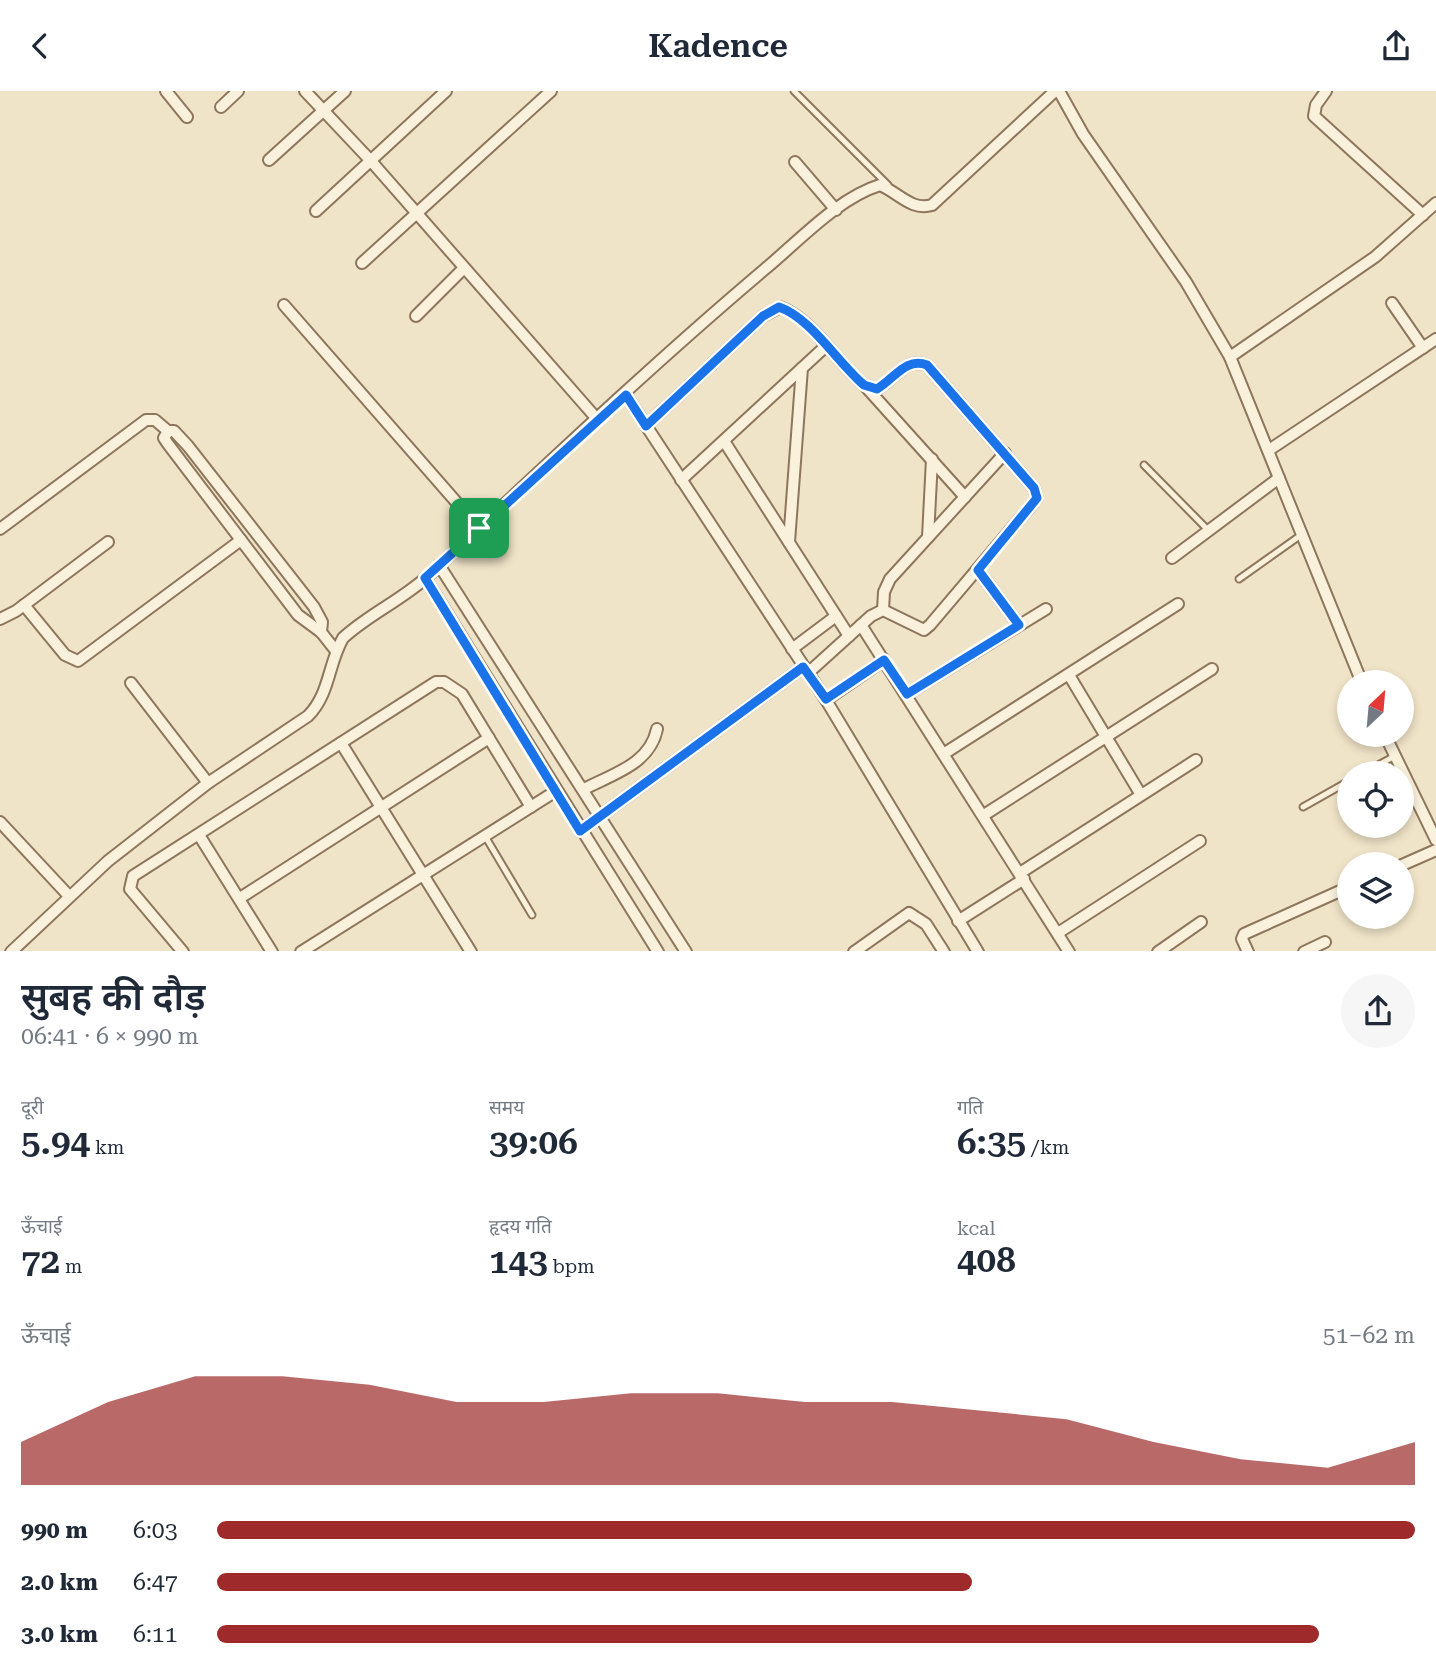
<!DOCTYPE html>
<html lang="hi">
<head>
<meta charset="utf-8">
<style>
  :root { --surface:#fff; --page:#f6f6f7; --text:#1f2937; --muted:#747a83; --accent:#9e2a2b }
  body { margin:0; font-family:"Roboto Serif","Noto Sans Devanagari",serif; background:var(--page); color:var(--text); height:100vh; display:flex; flex-direction:column; font-size:26px; white-space:nowrap }
  * { box-sizing:border-box; margin:0 }
  p { font-size:23px; color:var(--muted) }
  .icon { flex:none; width:38px; height:38px; fill:none; stroke:currentColor; stroke-width:2; stroke-linecap:round; stroke-linejoin:round }
  .map { position:relative; height:860px; overflow:hidden }
  .drawer { display:flex; flex-direction:column; background:var(--surface); flex:1 }
  .drawer>* { flex:none }
  .needle { width:46px; rotate:26deg }
  .controls { position:absolute; left:1337px; top:579px; display:grid; gap:14px }
  .controls a { display:grid; place-items:center; width:77px; height:77px; border-radius:50%; background:var(--surface); box-shadow:0 4px 10px #0003; font-size:35px }
  .pin { position:absolute; display:grid; place-items:center; width:60px; height:60px; color:#fff; margin:-30px; border-radius:14px; box-shadow:0 4px 10px #0006 }
  .round { display:grid; place-items:center; flex:none; width:74px; height:74px; border-radius:37px; background:var(--page) }
  .head { display:flex; align-items:center; justify-content:space-between; height:119px; padding:0 21px }
  h1 { font-size:38px; font-weight:600; line-height:52px }
  .metrics { display:grid; grid-template-columns:repeat(3,1fr); gap:10px; height:119px; padding:7px 21px }
  .metrics div { display:grid; align-content:center }
  .metrics b { font-size:35px; font-weight:600 }
  .metrics small { font-size:19px; font-weight:400 }
  .metrics p { font-size:19px }
  .chart { height:196px; padding:14px 21px }
  .chart p { display:flex; justify-content:space-between }
  .chart svg { width:100%; height:126px; margin-top:7px; fill:var(--accent); opacity:.7 }
  ul { padding:0 21px; list-style:none; font-size:23px }
  li { display:grid; grid-template-columns:112px 84px 1fr; align-items:center; height:52px }
  li i { height:18px; border-radius:9px; background:var(--accent) }
  header { display:flex; justify-content:space-between; align-items:center; height:91px; padding:0 21px; background:var(--surface); font-size:32px; font-weight:600 }
  .map>svg:first-child { display:block }
  .lines { fill:none; stroke-linecap:round; stroke-linejoin:round }
  .service-casing { stroke:#8d765c; stroke-width:9 }
  .minor-casing { stroke:#8d765c; stroke-width:14 }
  .service { stroke:#faf1dc; stroke-width:5 }
  .minor { stroke:#faf1dc; stroke-width:10 }
  .route-casing { stroke:#fff; stroke-width:14 }
  .route { stroke:#1a73e8; stroke-width:9 }
</style>
</head>
<body>
<header><svg class="icon" aria-label="back" viewBox="0 0 24 24"><path d="M15 5l-7 7 7 7"/></svg>Kadence<svg class="icon" aria-label="share" viewBox="0 0 24 24"><path d="M12 15V3M7 8l5-5 5 5M5 13v7h14v-7"/></svg></header>
<div class="map">
<svg width="1436" height="861" viewBox="0 0 1436 861">
  <rect width="100%" height="100%" fill="#f0e4c8"/>
  <g class="lines">
    <g class="service-casing">
      <g id="service">
        <polyline points="794,0 888,94"/>
        <polyline points="1144,374 1209,440"/>
        <polyline points="1239,488 1301,444"/>
        <polyline points="1363,682 1395,665"/>
        <polyline points="1303,716 1349,690"/>
        <polyline points="485,745 532,824"/>
      </g>
    </g>
    <g class="minor-casing">
      <g id="minor">
        <polyline points="166,0 187,26"/>
        <polyline points="305,0 371,70 597,328"/>
        <polyline points="1059,0 1083,43 1186,191 1230,266 1362,592"/>
        <polyline points="1326,0 1316,14 1314,25 1423,124"/>
        <polyline points="221,16 238,0"/>
        <polyline points="269,69 345,0"/>
        <polyline points="795,71 836,119"/>
        <polyline points="316,120 446,0"/>
        <polyline points="362,172 551,0"/>
        <polyline points="1392,212 1423,257"/>
        <polyline points="284,214 479,437"/>
        <polyline points="416,225 464,177"/>
        <polyline points="1230,266 1375,166 1436,112"/>
        <polyline points="866,296 965,406"/>
        <polyline points="626,304 826,609 978,861"/>
        <path d="M646,335L763,225L780,216C811,227 838,272 864,294L877,298C895,288 905,266 927,274L1034,397L1037,407L1030,416L930,534L924,539L883,519L871,525L808,582"/>
        <polyline points="168,340 164,347 168,353 298,524 321,541 336,560"/>
        <polyline points="724,350 849,545"/>
        <polyline points="1269,359 1436,248"/>
        <polyline points="681,389 826,255"/>
        <polyline points="0,438 146,329 155,329 168,340 174,340 188,355 314,516 322,531 321,541"/>
        <polyline points="928,446 932,368"/>
        <polyline points="789,451 802,277"/>
        <polyline points="1172,467 1279,387"/>
        <polyline points="439,474 686,861"/>
        <polyline points="978,479 1019,534"/>
        <polyline points="425,487 658,861"/>
        <polyline points="24,514 65,564 78,570 241,449"/>
        <polyline points="883,519 884,501 890,488 1005,362"/>
        <polyline points="0,528 16,520 108,451"/>
        <polyline points="861,534 1069,861"/>
        <polyline points="792,558 836,525"/>
        <polyline points="1069,584 1141,704"/>
        <polyline points="131,592 208,692"/>
        <polyline points="907,603 1046,518"/>
        <polyline points="826,609 884,569"/>
        <polyline points="1385,644 1436,749"/>
        <polyline points="341,652 471,861"/>
        <polyline points="945,662 1178,513"/>
        <path d="M584,698C613,683 650,673 657,638"/>
        <polyline points="984,724 1212,578"/>
        <polyline points="0,731 69,805"/>
        <polyline points="580,740 803,576"/>
        <polyline points="199,744 272,861"/>
        <polyline points="1402,774 1436,759"/>
        <polyline points="1020,782 1196,669"/>
        <polyline points="240,807 489,647"/>
        <polyline points="958,830 1024,788"/>
        <polyline points="1058,842 1200,750"/>
        <path d="M11,861L108,770L208,692L308,625C330,603 328,573 343,547C369,523 402,509 428,485C539,381 649,276 765,178C799,150 838,107 880,94C899,102 911,120 932,114L1055,0"/>
        <polyline points="183,861 130,798 133,785 436,591 444,591 462,603 531,716"/>
        <polyline points="301,861 556,700"/>
        <polyline points="854,861 909,822 926,833 944,861"/>
        <polyline points="1158,861 1201,831"/>
        <polyline points="1248,861 1242,848 1244,843 1349,796"/>
        <polyline points="1304,861 1325,851"/>
      </g>
    </g>
    <use href="#service" class="service"/>
    <use href="#minor" class="minor"/>
  </g>
  <g class="lines">
    <g class="route-casing">
      <path id="route" d="M779,216C811,227 838,272 864,294L877,298C895,287 906,266 927,274L1034,397L1037,407L978,479L1019,534L907,603L884,569L826,608L803,576L580,740L425,487L626,304L646,335L763,225Z"/>
    </g>
    <use href="#route" class="route"/>
  </g>
</svg>
<div class="controls">
<a><svg class="needle" viewBox="-14 -14 28 28"><path d="M0-13l5 13h-10z" fill="#e53935"/><path d="M0 13l5-13h-10z" fill="#747a83"/></svg></a>
<a><svg class="icon" aria-label="locate" viewBox="0 0 24 24"><circle cx="12" cy="12" r="6"/><path d="M12 2v4M12 18v4M2 12h4M18 12h4"/></svg></a>
<a><svg class="icon" aria-label="layers" viewBox="0 0 24 24"><path d="M12 4l9 5-9 5-9-5zM3 14l9 5 9-5"/></svg></a>
</div>
<div class="pin" style="left:479px;top:437px;background:#1e9e55"><svg class="icon" aria-label="arrive" viewBox="0 0 24 24"><path d="M6 21V4h12l-3 4 3 4H6"/></svg></div>
</div>
<section class="drawer">
<div class="head"><div><h1>सुबह की दौड़</h1><p>06:41 · 6 × 990 m</p></div><a class="round"><svg class="icon" aria-label="share" viewBox="0 0 24 24"><path d="M12 15V3M7 8l5-5 5 5M5 13v7h14v-7"/></svg></a></div>
<div class="metrics">
<div><p>दूरी</p><b>5.94<small> km</small></b></div>
<div><p>समय</p><b>39:06</b></div>
<div><p>गति</p><b>6:35<small> /km</small></b></div>
</div>
<div class="metrics">
<div><p>ऊँचाई</p><b>72<small> m</small></b></div>
<div><p>हृदय गति</p><b>143<small> bpm</small></b></div>
<div><p>kcal</p><b>408</b></div>
</div>
<div class="chart"><p><span>ऊँचाई</span>51–62 m</p>
<svg viewBox="0 0 160 44" preserveAspectRatio="none"><path d="M0 44V29L10 15L20 6L30 6L40 9L50 15L60 15L70 12L80 12L90 15L100 15L110 18L120 21L130 29L140 35L150 38L160 29V44z"/></svg>
</div>
<ul>
<li><b>990 m</b>6:03<i style="width:100%"></i></li>
<li><b>2.0 km</b>6:47<i style="width:63%"></i></li>
<li><b>3.0 km</b>6:11<i style="width:92%"></i></li>
</ul>
</section>
</body>
</html>
